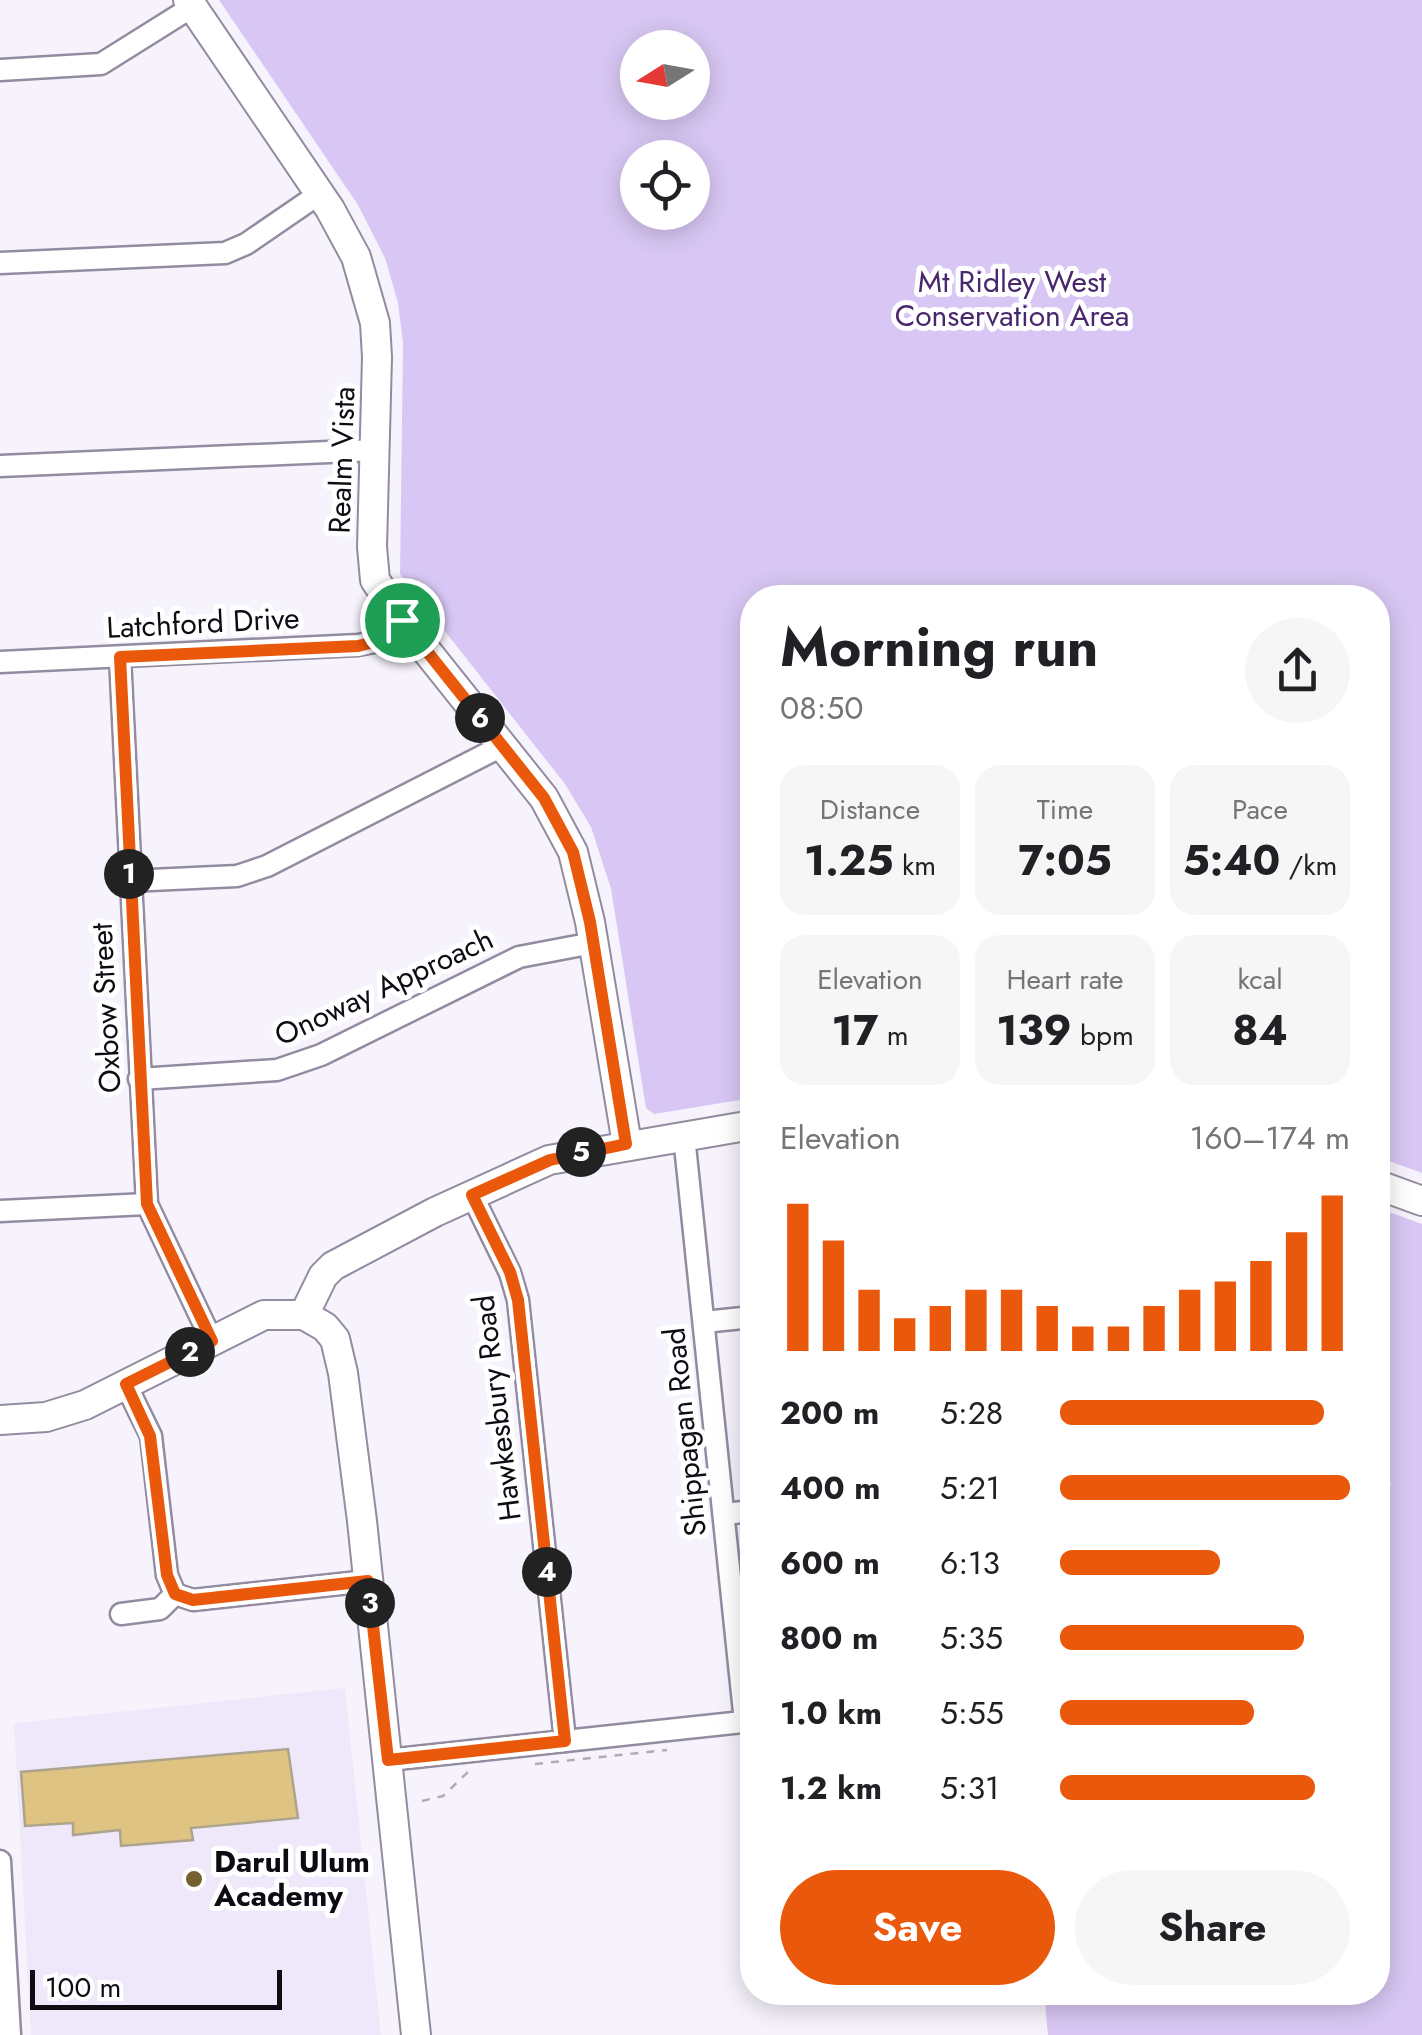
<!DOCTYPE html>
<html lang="en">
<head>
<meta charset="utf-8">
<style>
  :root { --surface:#fff; --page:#f6f6f6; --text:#202124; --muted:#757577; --accent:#ea580c }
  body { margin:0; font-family:Jost,sans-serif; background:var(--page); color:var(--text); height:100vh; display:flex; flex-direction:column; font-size:38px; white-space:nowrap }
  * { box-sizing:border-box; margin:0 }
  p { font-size:32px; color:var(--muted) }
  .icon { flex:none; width:55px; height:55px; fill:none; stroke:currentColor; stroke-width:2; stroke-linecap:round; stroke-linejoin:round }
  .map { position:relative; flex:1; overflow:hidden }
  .side { position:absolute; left:740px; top:585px; width:650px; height:1420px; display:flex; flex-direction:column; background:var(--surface); border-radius:40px; box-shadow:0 5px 25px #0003 }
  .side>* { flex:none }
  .needle { width:65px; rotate:259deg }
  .controls { position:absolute; left:620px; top:30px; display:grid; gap:20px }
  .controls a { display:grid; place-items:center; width:90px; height:90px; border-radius:50%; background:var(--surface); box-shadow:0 5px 25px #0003; font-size:50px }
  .scale { position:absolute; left:30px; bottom:25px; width:252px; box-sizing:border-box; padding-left:10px; border:5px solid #0e0b13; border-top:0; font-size:28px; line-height:35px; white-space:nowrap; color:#0e0b13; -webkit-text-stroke:8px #fff; paint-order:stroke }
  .pin { position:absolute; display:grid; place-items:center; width:85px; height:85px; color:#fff; margin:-42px; border:5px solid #fff; border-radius:50%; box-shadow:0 2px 10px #0007 }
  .km { position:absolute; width:50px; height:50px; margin:-25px; border-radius:50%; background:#222; color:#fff; font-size:28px; line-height:50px; text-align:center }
  .round { display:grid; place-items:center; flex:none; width:105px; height:105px; border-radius:52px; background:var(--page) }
  .overview { display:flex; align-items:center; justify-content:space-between; height:170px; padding:0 40px }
  h1 { font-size:55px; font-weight:700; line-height:75px }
  .figures { display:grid; grid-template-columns:repeat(3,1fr); gap:15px; height:170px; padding:10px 40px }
  .figures div { display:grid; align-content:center; border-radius:25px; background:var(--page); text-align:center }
  .figures b { font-size:42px; font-weight:700 }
  .figures small { font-size:28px; font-weight:400 }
  .figures p { font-size:28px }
  .chart { height:280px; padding:20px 40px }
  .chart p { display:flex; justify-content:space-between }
  .chart svg { width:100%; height:180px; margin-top:10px; stroke:var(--accent); stroke-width:6 }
  .primary-button { display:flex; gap:20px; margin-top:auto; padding:20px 40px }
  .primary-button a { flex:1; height:115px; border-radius:60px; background:var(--accent); color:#fff; font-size:40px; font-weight:700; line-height:115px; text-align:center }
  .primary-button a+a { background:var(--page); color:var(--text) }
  ul { padding:0 40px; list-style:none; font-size:32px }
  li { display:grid; grid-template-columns:160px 120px 1fr; align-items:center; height:75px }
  li i { height:25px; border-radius:12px; background:var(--accent) }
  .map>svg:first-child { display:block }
  .built { fill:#efe8fa }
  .green { fill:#d8c7f4; fill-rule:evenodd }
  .building { fill:#dfc382; stroke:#ada48e; stroke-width:2.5 }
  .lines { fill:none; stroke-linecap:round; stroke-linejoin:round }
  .street-casing { stroke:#938ba0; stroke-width:25 }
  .secondary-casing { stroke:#938ba0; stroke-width:32 }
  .path { stroke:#b0acb5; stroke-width:2.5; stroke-dasharray:8 8; stroke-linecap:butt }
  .street { stroke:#fff; stroke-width:20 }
  .secondary { stroke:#fff; stroke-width:28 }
  .route-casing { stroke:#fff; stroke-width:20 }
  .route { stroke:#ea580c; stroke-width:12 }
  .poi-dot { fill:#75602f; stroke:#fff; stroke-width:4 }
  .labels { text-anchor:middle; stroke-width:10; stroke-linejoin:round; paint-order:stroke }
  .park-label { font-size:30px; fill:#48276d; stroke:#fff }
  .street-label { font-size:30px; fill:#0e0b13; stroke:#fff }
  .poi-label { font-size:30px; font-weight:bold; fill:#0e0b13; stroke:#fff; text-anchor:start }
</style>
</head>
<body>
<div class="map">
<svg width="1422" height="2035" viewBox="0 0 1422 2035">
  <rect width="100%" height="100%" fill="#f7f3fd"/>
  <polygon class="built" points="345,1688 381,2035 31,2035 14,1723"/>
  <g class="green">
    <path d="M219,0H1422V1173L1378,1157V598H752V1098L654,1114L646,1108L611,889L591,827L565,784L400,574L403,343L398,303L385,258L358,205ZM638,48H692V102H638ZM638,158H692V212H638Z"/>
    <polygon points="1378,1208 1422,1224 1422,2035 1048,2035 1044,1993 1378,1992 1378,1531 1391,1482 1378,1478"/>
  </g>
  <polygon class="building" points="288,1749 298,1818 191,1828 193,1840 121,1846 120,1830 73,1835 73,1823 25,1826 21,1772"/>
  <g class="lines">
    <g class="street-casing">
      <g id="street">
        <polyline points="0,70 101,64 192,7"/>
        <polyline points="0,263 225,253 246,244 319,194"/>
        <polyline points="0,466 375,450"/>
        <polyline points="120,657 147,1204 212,1341"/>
        <polyline points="0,662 358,645 374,642 402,620"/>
        <polyline points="129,881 237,876 267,866 502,746"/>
        <polyline points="139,1079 277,1070 321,1055 519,957 593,943"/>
        <polyline points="684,1136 745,1722"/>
        <polyline points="472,1195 510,1273 518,1300 565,1741"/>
        <polyline points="0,1211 147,1204"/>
        <polyline points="704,1322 752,1317"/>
        <polyline points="126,1385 151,1436 167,1575 175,1594"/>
        <polyline points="724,1514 752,1511"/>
        <polyline points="121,1614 160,1609 175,1594 193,1600 368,1581"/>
        <polyline points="388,1760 752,1721"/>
        <polyline points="0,1861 10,2035"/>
      </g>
    </g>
    <g class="secondary-casing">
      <g id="secondary">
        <polyline points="188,0 330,209 356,257 375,323 377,357 372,547 375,580 402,620 544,798 573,852 590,922 627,1144"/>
        <polyline points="1378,1185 1422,1201"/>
        <polyline points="304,1315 323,1276 333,1266 435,1212 549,1160 752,1125"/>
        <polyline points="0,1420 46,1417 85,1405 264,1315 304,1315 325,1327 335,1339 343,1373 362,1521 416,2035"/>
      </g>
    </g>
    <g class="path">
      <polyline points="535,1764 667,1750"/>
      <polyline points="422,1801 443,1796 468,1772"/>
    </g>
    <use href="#street" class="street"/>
    <use href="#secondary" class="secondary"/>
  </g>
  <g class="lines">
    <g class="route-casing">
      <polygon id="route" points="402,620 544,798 573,852 590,922 626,1144 550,1160 472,1195 510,1272 518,1300 565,1741 388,1760 368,1581 193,1600 175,1594 167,1575 150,1436 126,1384 212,1341 147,1204 120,657 358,646 374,642"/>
    </g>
    <use href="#route" class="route"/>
  </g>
  <circle class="poi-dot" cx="194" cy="1879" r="10"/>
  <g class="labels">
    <g class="park-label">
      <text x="1012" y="292">Mt Ridley West<tspan x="1012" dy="34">Conservation Area</tspan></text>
    </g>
    <g class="street-label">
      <text transform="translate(342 460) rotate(-88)" y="10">Realm Vista</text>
      <text transform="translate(203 623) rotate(-3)" y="10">Latchford Drive</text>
      <text transform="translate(384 987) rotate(-25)" y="10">Onoway Approach</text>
      <text transform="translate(106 1008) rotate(-93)" y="10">Oxbow Street</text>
      <text transform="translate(497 1408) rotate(-97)" y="10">Hawkesbury Road</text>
      <text transform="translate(685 1432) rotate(-96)" y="10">Shippagan Road</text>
    </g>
    <g class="poi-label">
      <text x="214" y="1872">Darul Ulum<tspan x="214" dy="34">Academy</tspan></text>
    </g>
  </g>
</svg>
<div class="controls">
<a><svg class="needle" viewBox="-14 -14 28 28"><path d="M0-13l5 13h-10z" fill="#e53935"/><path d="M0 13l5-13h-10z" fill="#757577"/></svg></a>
<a><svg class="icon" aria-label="locate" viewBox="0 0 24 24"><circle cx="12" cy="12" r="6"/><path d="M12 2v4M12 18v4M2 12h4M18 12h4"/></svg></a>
</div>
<div class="scale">100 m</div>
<div class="pin" style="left:402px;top:620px;background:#1e9e55"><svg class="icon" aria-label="arrive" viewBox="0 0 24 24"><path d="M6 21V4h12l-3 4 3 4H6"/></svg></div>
<b class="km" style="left:129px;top:874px">1</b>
<b class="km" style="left:190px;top:1352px">2</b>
<b class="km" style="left:370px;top:1603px">3</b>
<b class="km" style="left:547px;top:1572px">4</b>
<b class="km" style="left:581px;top:1152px">5</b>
<b class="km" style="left:480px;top:718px">6</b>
<section class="side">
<div class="overview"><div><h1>Morning run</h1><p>08:50</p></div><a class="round"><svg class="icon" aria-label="share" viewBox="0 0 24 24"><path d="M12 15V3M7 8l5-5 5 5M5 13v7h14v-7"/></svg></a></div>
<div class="figures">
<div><p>Distance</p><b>1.25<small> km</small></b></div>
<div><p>Time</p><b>7:05</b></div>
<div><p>Pace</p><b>5:40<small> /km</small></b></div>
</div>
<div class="figures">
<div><p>Elevation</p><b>17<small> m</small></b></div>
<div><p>Heart rate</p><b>139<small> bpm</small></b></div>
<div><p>kcal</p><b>84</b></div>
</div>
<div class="chart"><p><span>Elevation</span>160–174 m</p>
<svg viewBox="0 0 160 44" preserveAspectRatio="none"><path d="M5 44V8M15 44V17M25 44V29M35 44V36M45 44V33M55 44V29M65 44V29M75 44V33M85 44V38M95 44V38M105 44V33M115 44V29M125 44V27M135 44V22M145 44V15M155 44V6"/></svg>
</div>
<ul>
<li><b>200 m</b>5:28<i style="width:91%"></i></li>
<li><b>400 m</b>5:21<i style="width:100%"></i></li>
<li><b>600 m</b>6:13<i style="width:55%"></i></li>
<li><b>800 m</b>5:35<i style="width:84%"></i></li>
<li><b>1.0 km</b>5:55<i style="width:67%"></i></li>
<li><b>1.2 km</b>5:31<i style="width:88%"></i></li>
</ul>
<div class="primary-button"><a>Save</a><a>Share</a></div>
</section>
</div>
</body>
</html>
